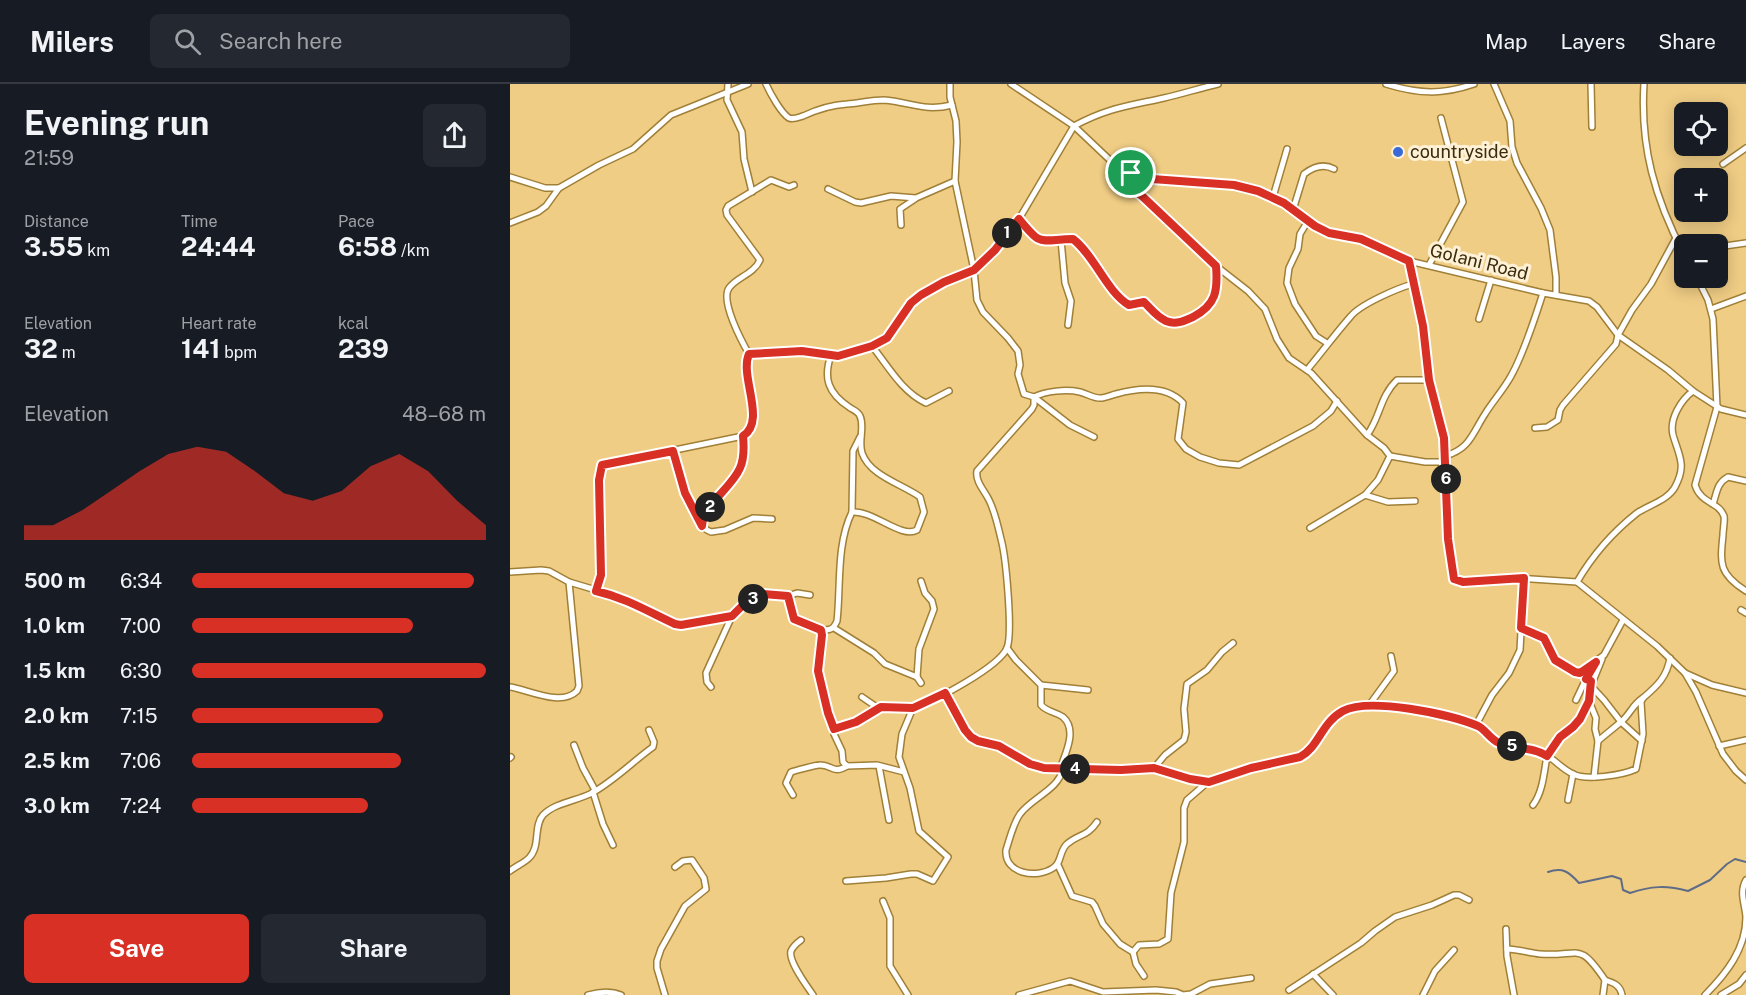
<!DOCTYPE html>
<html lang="en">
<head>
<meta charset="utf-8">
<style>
  :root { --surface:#171b24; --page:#242831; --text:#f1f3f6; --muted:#9ea1a6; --line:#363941; --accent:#d93025 }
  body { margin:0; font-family:"Public Sans",sans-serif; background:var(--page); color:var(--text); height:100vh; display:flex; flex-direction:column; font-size:22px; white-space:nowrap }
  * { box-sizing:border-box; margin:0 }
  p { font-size:20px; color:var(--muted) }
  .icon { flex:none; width:33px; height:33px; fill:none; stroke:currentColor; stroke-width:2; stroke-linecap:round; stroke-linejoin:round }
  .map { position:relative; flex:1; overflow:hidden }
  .sheet { display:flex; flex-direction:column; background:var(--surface); width:510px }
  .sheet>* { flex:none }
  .controls { position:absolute; left:1164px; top:18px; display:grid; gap:12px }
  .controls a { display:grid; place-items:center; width:54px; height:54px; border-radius:9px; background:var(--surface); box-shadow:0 3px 15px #0003; font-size:30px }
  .pin { position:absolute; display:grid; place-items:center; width:51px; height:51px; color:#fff; margin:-26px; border:3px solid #fff; border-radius:50%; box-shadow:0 2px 6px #0007 }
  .km { position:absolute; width:30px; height:30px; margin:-15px; border-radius:50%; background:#222; color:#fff; font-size:16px; line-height:30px; text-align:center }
  .round { display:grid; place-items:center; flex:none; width:63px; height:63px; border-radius:9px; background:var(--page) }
  .head { display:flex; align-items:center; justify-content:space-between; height:102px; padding:0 24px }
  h1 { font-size:33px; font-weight:700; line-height:45px }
  .stats { display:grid; grid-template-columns:repeat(3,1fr); gap:9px; height:102px; padding:6px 24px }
  .stats div { display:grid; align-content:center }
  .stats b { font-size:26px; font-weight:700 }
  .stats small { font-size:16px; font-weight:400 }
  .stats p { font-size:16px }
  .chart { height:168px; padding:12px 24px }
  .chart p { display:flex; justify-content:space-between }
  .chart svg { width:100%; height:108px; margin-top:6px; fill:var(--accent); opacity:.7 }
  .cta { display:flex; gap:12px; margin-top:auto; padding:12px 24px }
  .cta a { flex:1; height:69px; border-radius:9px; background:var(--accent); color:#fff; font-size:24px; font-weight:700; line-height:69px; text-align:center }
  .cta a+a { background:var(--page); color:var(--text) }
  ul { padding:0 24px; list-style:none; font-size:20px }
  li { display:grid; grid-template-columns:96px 72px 1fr; align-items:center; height:45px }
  li i { height:15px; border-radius:8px; background:var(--accent) }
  header { display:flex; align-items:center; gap:36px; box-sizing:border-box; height:84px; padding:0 30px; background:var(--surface); border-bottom:2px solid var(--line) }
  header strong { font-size:28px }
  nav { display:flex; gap:33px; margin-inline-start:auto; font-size:21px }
  .search { width:420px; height:54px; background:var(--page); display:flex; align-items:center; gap:15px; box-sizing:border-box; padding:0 21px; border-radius:9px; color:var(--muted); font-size:22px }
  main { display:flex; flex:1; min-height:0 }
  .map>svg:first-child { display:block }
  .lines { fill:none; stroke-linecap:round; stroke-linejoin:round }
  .stream { stroke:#5f6c86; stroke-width:2 }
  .street-casing { stroke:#a07f37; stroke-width:8 }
  .street { stroke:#fff; stroke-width:5 }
  .route-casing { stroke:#fff; stroke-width:12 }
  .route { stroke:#d93025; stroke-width:8 }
  .poi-dot { fill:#3969d9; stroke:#fff1d5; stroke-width:2 }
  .labels { text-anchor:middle; stroke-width:6; stroke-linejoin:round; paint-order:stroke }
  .poi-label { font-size:18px; fill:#3a2c0e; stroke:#fff1d5; text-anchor:start }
  .street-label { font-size:18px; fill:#3a2c0e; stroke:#fff1d5 }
</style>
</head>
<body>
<header>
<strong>Milers</strong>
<div class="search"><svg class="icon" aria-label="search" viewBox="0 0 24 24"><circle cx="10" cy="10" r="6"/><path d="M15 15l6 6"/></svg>Search here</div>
<nav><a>Map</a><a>Layers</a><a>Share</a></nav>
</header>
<main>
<section class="sheet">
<div class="head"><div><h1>Evening run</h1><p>21:59</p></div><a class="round"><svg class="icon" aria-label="share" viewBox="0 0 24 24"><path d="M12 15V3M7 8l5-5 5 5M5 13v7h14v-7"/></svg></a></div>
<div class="stats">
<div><p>Distance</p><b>3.55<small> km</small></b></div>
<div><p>Time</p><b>24:44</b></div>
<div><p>Pace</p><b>6:58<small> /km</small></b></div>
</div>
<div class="stats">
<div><p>Elevation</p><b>32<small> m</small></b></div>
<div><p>Heart rate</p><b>141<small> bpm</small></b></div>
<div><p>kcal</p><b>239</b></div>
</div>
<div class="chart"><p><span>Elevation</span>48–68 m</p>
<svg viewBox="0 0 160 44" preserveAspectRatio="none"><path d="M0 44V38L10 38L20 32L30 24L40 16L50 9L60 6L70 8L80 16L90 25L100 28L110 24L120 14L130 9L140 16L150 28L160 38V44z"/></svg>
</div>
<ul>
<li><b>500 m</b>6:34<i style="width:96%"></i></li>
<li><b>1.0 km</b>7:00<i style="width:75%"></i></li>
<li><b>1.5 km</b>6:30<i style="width:100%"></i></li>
<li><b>2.0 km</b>7:15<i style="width:65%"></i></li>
<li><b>2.5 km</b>7:06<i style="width:71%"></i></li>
<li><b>3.0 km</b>7:24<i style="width:60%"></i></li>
</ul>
<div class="cta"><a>Save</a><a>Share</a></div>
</section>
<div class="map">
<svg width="1236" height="911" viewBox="0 0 1236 911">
  <rect width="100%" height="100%" fill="#f0cd85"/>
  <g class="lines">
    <path class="stream" d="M1038,788C1053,783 1059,788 1069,799L1102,792L1111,795L1113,806L1120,809C1141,802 1156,801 1178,807L1200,796L1217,780L1225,775L1236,778"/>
    <g class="street-casing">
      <g id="street">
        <polyline points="218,0 217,16 232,48 234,75 242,108"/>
        <path d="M256,0C260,9 271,29 279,34C284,36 289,33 293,32C308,25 320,21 337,20C349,19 362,16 374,16C400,18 414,28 442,21"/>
        <path d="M440,0V13L446,37L447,58L445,97L464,186L467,216L473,228L498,254L508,267L510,281L508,290L514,310L524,313C536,307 556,305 570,308C578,310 584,315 592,314C597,313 602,311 606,310C628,304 656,301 673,319L668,355L676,365L690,373L709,379L729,381L803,342L821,327L827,317"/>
        <polyline points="501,0 564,42 603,79 621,89 642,95 724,101 748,107 774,119 805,142 819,149 851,155 899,177 1033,209 1079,217 1087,223 1108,251 1158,286 1183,307 1211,325 1236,331"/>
        <path d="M876,0C909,10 932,11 964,0"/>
        <polyline points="984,0 1000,37 1002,63 1007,79 1031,124 1040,146 1046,193 1046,211"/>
        <polyline points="1081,0 1082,43"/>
        <path d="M1134,0C1130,63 1145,115 1174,170"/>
        <polyline points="603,79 604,87 609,95 632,112 706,182 738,207 755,225 767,255 779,274 801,289 857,351 874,364 880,372"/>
        <polyline points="1213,80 1236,64"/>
        <polyline points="0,93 35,104 49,104"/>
        <polyline points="318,105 345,118 351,119 381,112 406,114 445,97"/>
        <polyline points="763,113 777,65"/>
        <path d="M783,126L794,90C803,83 813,79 824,85"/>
        <path d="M509,135L526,155L534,157L563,155C581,169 602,212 617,220C622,223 629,219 634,218C641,225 647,233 656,237C666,241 674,237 683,233C707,221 708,207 706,182"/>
        <polyline points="798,137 790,150 788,165 779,184 777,199 785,220 806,252 817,259"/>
        <polyline points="0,139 28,128 36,122 49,104 89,81 123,65 161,31 238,0"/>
        <polyline points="391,141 390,125 405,115"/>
        <polyline points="551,156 555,199 561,217 558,241"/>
        <polyline points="1208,163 1236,159"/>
        <polyline points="899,177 913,242 919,296 934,354 938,455 944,495 953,498 1008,494 1067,498 1147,562 1175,589 1186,608 1213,670 1226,687 1236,696"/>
        <polyline points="919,181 953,118 931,34"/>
        <path d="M1187,194L1198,216L1203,235L1207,323L1185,401C1191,420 1208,417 1214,432C1215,437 1213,445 1213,451C1210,480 1209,490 1236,507"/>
        <polyline points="1201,225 1236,212"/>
        <polyline points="969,235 981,196"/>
        <path d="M362,262C378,282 392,308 416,319L439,307"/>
        <path d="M239,270L292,267L328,272L362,262L377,254L401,219L434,198L464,186L485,166L509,135L564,42C597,24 618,22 654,14C672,10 690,4 708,0"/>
        <path d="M797,286C812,268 826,249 841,232C851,220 888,204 903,200"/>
        <polyline points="524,313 560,341 584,353"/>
        <polyline points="1025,344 1037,343 1048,336 1050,326 1053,321 1106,260 1108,251 1122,226 1141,200 1166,154 1182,160"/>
        <path d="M857,351C870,334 870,312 887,296H919"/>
        <polyline points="163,367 178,417 189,439 197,446 201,448 215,446 243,434 262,435"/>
        <path d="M935,372C960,365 962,350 975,330C983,317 994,305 1001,292C1014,269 1025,234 1033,209"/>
        <polyline points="855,411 878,418 905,417"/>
        <path d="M1203,420C1207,408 1207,399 1218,393L1236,397"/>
        <polyline points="342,428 343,367 350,353"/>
        <path d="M192,442C192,430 198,425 206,417C224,396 235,381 233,352"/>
        <polyline points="800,444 855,411 868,396 880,372 915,378 936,378"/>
        <polyline points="0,488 31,486 39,487 59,498 106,512 171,541 222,532 232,522 253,510 278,512 287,509 300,511"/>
        <path d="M1067,498C1082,472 1103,448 1127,429C1139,421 1158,416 1165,403C1177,381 1169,372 1163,351C1159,335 1171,316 1183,307"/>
        <path d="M86,507L91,491L89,396L92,381L233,352C257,337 229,292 239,270C232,258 210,217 219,204C227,193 244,190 250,176L217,131L216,126L218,122L261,96L279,103L284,101"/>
        <path d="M278,512L284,535L311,546L312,551L307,587L318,629L324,645C344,643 356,626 374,622C384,620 395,627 405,623C425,617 489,583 497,564C503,549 496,473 491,455C488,442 485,428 479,416C474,406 465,397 467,387L522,325L524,321V313"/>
        <polyline points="1231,526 1236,529"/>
        <polyline points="324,544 364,569 375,580 407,593 411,599"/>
        <polyline points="1011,544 1033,554 1045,576 1065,588 1070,589 1094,571 1113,536"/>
        <path d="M311,546C320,546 323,546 327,537C331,502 326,461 342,428C363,426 391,455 407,446L414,428L410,413C392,400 360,392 352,369C348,357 355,343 350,332C348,327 343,326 339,323C318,309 313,294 321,271"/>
        <path d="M497,564L506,576L531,601V621C537,628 546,628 553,633C568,646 555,670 550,685"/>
        <polyline points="1092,575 1081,602 1094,616 1111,638 1132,657"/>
        <polyline points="1175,589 1202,601 1236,609"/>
        <polyline points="407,593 409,565 424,525 422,517 415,509 411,497"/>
        <polyline points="1081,597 1075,595 1084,582"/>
        <polyline points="531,601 578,606"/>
        <polyline points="1074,601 1081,602 1079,617 1086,634 1085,645 1088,657 1084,693"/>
        <path d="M0,603C19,606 51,623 67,607L69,602L59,498"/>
        <polyline points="201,603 197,598 196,589 222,532"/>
        <path d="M435,609L455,646L461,653L468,657L489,662L520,680L534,684L611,686L644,684L680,695L699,697L741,684L790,673C812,662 811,632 841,624C871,616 939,629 967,642C976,646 980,655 988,659C1000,665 1016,662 1029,667C1042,672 1050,684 1063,690C1076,697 1113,691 1126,685L1133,650L1131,618L1133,614C1147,602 1157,593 1160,574"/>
        <polyline points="352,613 368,624"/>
        <polyline points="1066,616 1075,597"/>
        <polyline points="860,620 884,587 881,572"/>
        <polyline points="966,641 982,611 999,589 1010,566 1014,494"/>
        <polyline points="324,645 324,650 332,667 333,678 337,682 367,681 394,688"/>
        <path d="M1088,657C1096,650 1104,644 1112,637C1120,630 1123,620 1133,614"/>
        <polyline points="64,661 73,684 85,706"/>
        <polyline points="1209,662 1236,656"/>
        <polyline points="0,674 1,673"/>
        <polyline points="369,682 379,736"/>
        <polyline points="644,684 655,671 674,656 676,648 674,625 677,600 697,586 712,568 723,559"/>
        <path d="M553,685C548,706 523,713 510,730C503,740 500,754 496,766C494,790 527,795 543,784C552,779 549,767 557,760C568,750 577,753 587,738"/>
        <polyline points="83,708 93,740 103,761"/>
        <path d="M283,711L276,699L281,688C284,687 306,681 309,681C322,680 322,691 337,682"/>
        <polyline points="1058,716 1063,690"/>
        <path d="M1023,721C1033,708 1034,688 1037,672C1040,658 1056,651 1065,641C1071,634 1075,625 1079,617"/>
        <polyline points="548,781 562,812 582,818 585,822 593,840 610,860 623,868"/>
        <path d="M0,787C6,782 14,779 19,774C31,762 23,742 33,731C45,719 65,717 80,710C103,698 122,678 143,663L144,658L139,646"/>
        <polyline points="336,797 376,794 401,790 407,790 423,797 438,773 409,747 400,704 389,673 392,650 403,624"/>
        <polyline points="373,817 380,834 380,882 398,911"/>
        <polyline points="996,845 997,872 1004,911"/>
        <path d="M291,856C287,859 283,862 281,867C278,877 297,902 303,911"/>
        <path d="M997,865C1008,865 1019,869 1030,870C1070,873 1068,856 1095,896L1093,911"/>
        <polyline points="623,868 629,861 649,860 658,855 661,809 674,758 674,724 677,716 699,697"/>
        <polyline points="623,868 626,880 634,892"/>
        <polyline points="803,890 823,911"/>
        <path d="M1095,896C1104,899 1110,901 1112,911"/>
        <polyline points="779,906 851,859 865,847 885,833 922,821 944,811 949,811 959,816"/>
        <path d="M78,911C89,908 101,907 111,911"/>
        <polyline points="155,911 147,884 147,877 151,865 175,822 196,805 194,794 182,776 173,777 165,783"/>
        <polyline points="509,911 560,897 593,908 646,906 666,908 673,911 681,910 700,900 741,894"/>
        <polyline points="913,911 925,887 944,866"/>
        <path d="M1195,911C1216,890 1236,865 1236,833C1235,820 1229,808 1236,796"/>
        <polyline points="1211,911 1229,900 1236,891"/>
      </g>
    </g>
    <use href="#street" class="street"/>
  </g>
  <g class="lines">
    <g class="route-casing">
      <path id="route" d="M603,79L621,89L642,95L724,101L748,107L774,119L805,142L819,149L851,155L899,177L913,242L919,296L934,354L938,455L944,495L953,498L1014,494L1011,544L1034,554L1045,576L1065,588L1070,589L1086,578L1076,595L1081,597L1079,617L1070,635L1063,643L1050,653L1037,672C1022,662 1004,666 989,659C980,655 976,646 968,642C940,630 859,613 833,627C811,639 809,663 790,673L741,684L699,698L680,695L644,684L611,686L534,684L520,680L489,662L468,657L461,653L455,646L435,609L403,624L371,623L346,638L324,645L318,629L308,587L312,551L311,546L284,535L278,512L253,510L232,522L222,532L171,541L165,540C137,527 116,514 86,507L91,491L89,396L92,381L163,367L175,409L192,442C193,420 221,405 230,384C234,375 234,362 233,352C257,337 229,292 239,270L292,267L328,272L362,262L377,254L401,219L411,211L434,198L464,186L485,166L509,135C532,163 528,156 563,155C585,172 596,207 619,221L634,218C641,225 647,233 656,237C666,241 674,237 683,233C706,221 708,207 706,182L632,112L609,95L604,87Z"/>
    </g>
    <use href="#route" class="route"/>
  </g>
  <circle class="poi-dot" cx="888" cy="68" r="6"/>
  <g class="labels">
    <g class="poi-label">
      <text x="900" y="74">countryside</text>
    </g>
    <g class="street-label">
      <text transform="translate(969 178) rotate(14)" y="6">Golani Road</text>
    </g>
  </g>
</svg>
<div class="controls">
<a><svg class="icon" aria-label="locate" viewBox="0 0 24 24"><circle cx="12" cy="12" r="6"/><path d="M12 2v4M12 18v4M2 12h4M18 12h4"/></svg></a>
<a>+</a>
<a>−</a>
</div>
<div class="pin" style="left:621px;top:89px;background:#1e9e55"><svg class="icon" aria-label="arrive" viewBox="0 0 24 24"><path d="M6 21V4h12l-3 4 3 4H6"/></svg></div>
<b class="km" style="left:497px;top:149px">1</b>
<b class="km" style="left:200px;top:423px">2</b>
<b class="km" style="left:243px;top:515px">3</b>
<b class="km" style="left:565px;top:685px">4</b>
<b class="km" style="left:1002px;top:662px">5</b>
<b class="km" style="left:936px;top:395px">6</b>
</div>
</main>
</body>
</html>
